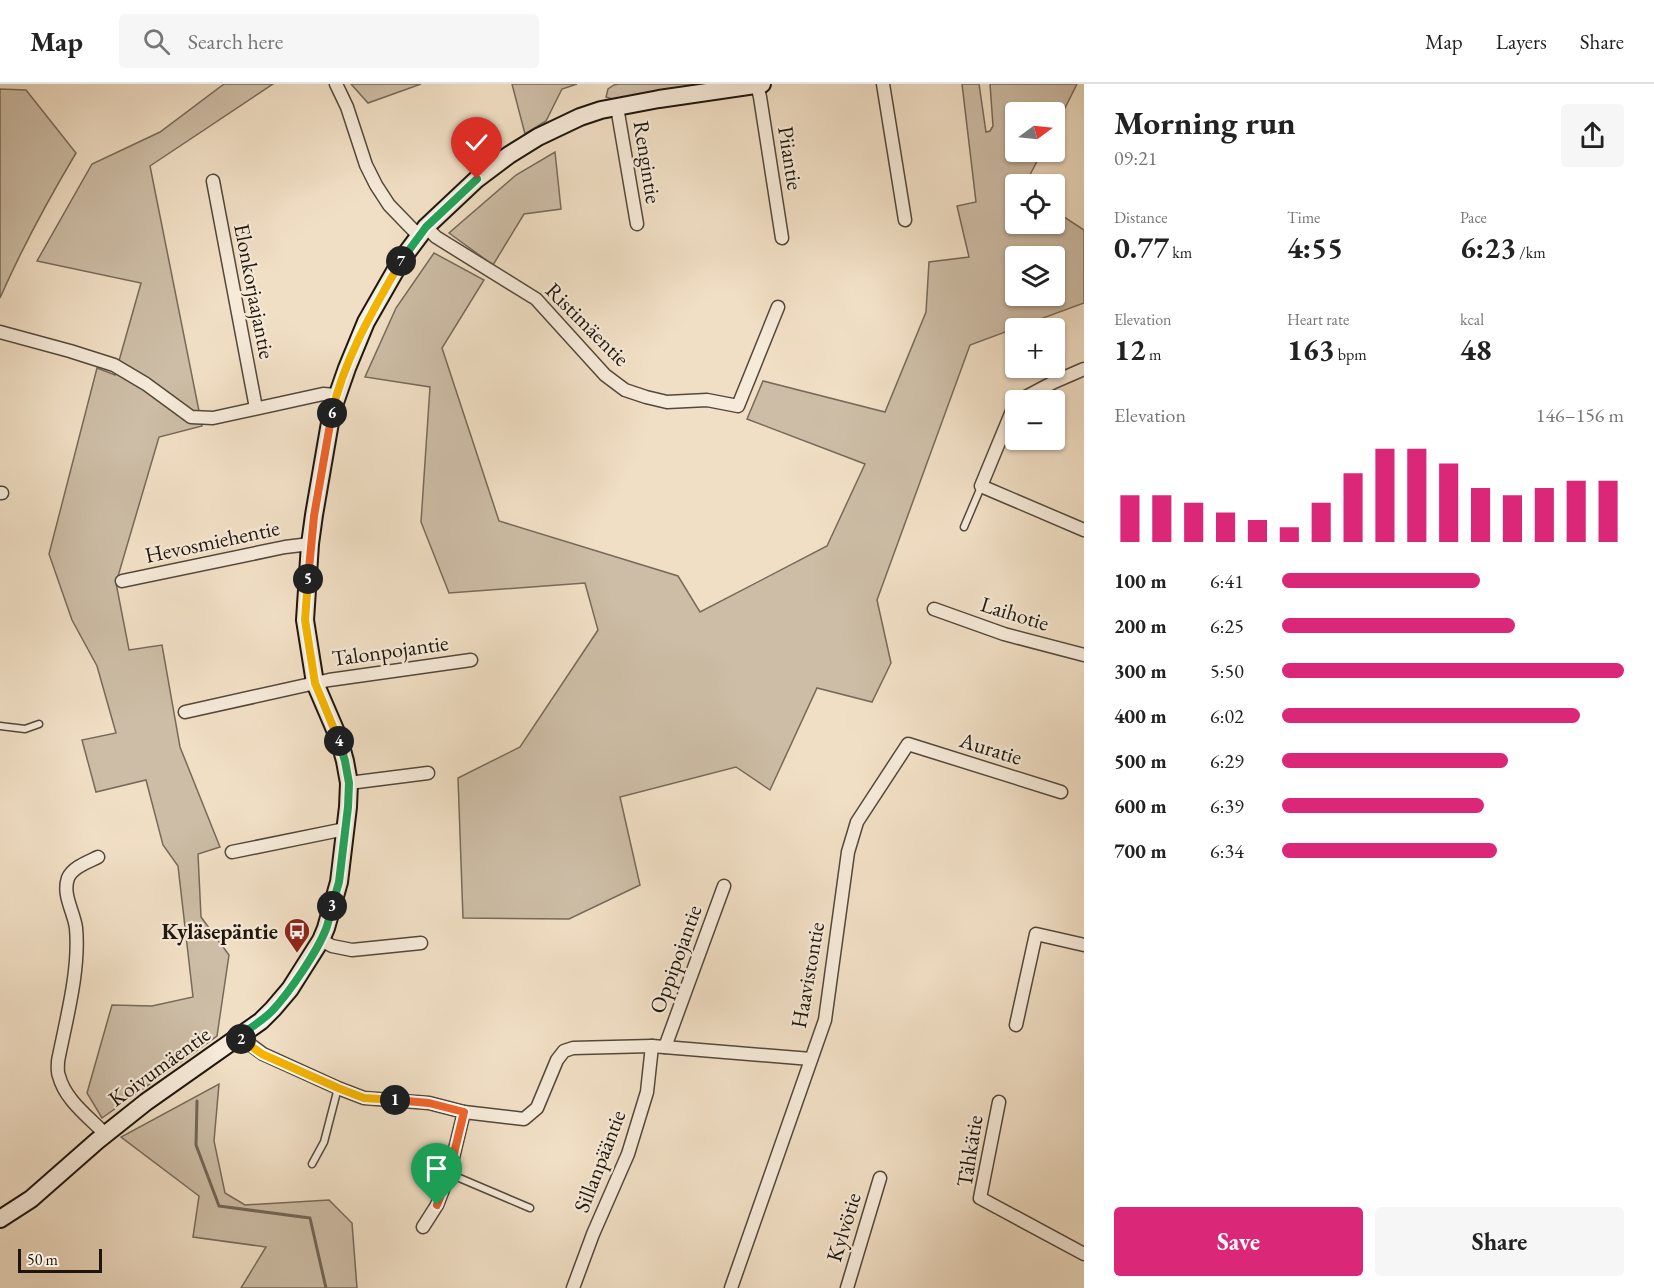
<!DOCTYPE html>
<html lang="en">
<head>
<meta charset="utf-8">
<style>
  :root { --surface:#fff; --page:#f6f6f6; --text:#222; --muted:#767676; --line:#e0e0e0; --accent:#db2777 }
  body { margin:0; font-family:"EB Garamond",serif; background:var(--page); color:var(--text); height:100vh; display:flex; flex-direction:column; font-size:22px; white-space:nowrap }
  * { box-sizing:border-box; margin:0 }
  p { font-size:20px; color:var(--muted) }
  .icon { flex:none; width:33px; height:33px; fill:none; stroke:currentColor; stroke-width:2; stroke-linecap:round; stroke-linejoin:round }
  .map { position:relative; flex:1; overflow:hidden }
  .drawer { display:flex; flex-direction:column; background:var(--surface); width:570px }
  .drawer>* { flex:none }
  .needle { width:39px; rotate:75deg }
  .fabs { position:absolute; left:1005px; top:18px; display:grid; gap:12px }
  .fabs a { display:grid; place-items:center; width:60px; height:60px; border-radius:6px; background:var(--surface); box-shadow:0 2px 4px #0004; font-size:30px }
  .scale { position:absolute; left:18px; bottom:15px; width:84px; box-sizing:border-box; padding-left:6px; border:3px solid #1e160d; border-top:0; font-size:16px; line-height:21px; white-space:nowrap; color:#1e160d; -webkit-text-stroke:4px #f6ead9; paint-order:stroke }
  .pin { position:absolute; display:grid; place-items:center; width:51px; height:51px; color:#fff; margin:-62px -26px; border-radius:50% 50% 50% 0; rotate:-45deg; box-shadow:0 0 6px #0007 }
  .pin .icon { rotate:45deg }
  .km { position:absolute; width:30px; height:30px; margin:-15px; border-radius:50%; background:#222; color:#fff; font-size:16px; line-height:30px; text-align:center }
  .round { display:grid; place-items:center; flex:none; width:63px; height:63px; border-radius:6px; background:var(--page) }
  .summary { display:flex; align-items:center; justify-content:space-between; height:102px; padding:0 30px }
  h1 { font-size:33px; font-weight:700; line-height:45px }
  .metrics { display:grid; grid-template-columns:repeat(3,1fr); gap:9px; height:102px; padding:6px 30px }
  .metrics div { display:grid; align-content:center }
  .metrics b { font-size:30px; font-weight:700 }
  .metrics small { font-size:16px; font-weight:400 }
  .metrics p { font-size:16px }
  .chart { height:168px; padding:12px 30px }
  .chart p { display:flex; justify-content:space-between }
  .chart svg { width:100%; height:108px; margin-top:6px; stroke:var(--accent); stroke-width:6 }
  .action { display:flex; gap:12px; margin-top:auto; padding:12px 30px }
  .action a { flex:1; height:69px; border-radius:6px; background:var(--accent); color:#fff; font-size:24px; font-weight:700; line-height:69px; text-align:center }
  .action a+a { background:var(--page); color:var(--text) }
  ul { padding:0 30px; list-style:none; font-size:20px }
  li { display:grid; grid-template-columns:96px 72px 1fr; align-items:center; height:45px }
  li i { height:15px; border-radius:8px; background:var(--accent) }
  header { display:flex; align-items:center; gap:36px; box-sizing:border-box; height:84px; padding:0 30px; background:var(--surface); border-bottom:2px solid var(--line) }
  header strong { font-size:28px }
  nav { display:flex; gap:33px; margin-inline-start:auto; font-size:21px }
  .search { width:420px; height:54px; background:var(--page); display:flex; align-items:center; gap:15px; box-sizing:border-box; padding:0 21px; border-radius:6px; color:var(--muted); font-size:22px }
  main { display:flex; flex:1; min-height:0 }
  .map>svg:first-child { display:block }
  .green { fill:#cdbda6; stroke:#766a5a; stroke-width:1.5; fill-rule:evenodd }
  .lines { fill:none; stroke-linecap:round; stroke-linejoin:round }
  .stream { stroke:#716656; stroke-width:3 }
  .lane-casing { stroke:#53483b; stroke-width:9 }
  .street-casing { stroke:#53483b; stroke-width:15 }
  .secondary-casing { stroke:#1e160d; stroke-width:20 }
  .lane { stroke:#f6ead9; stroke-width:6 }
  .street { stroke:#f6ead9; stroke-width:12 }
  .secondary { stroke:#f6ead9; stroke-width:16 }
  .split-1-casing { stroke:#fff; stroke-width:12 }
  .split-2-casing { stroke:#fff; stroke-width:12 }
  .split-3-casing { stroke:#fff; stroke-width:12 }
  .split-4-casing { stroke:#fff; stroke-width:12 }
  .split-5-casing { stroke:#fff; stroke-width:12 }
  .split-6-casing { stroke:#fff; stroke-width:12 }
  .split-7-casing { stroke:#fff; stroke-width:12 }
  .split-8-casing { stroke:#fff; stroke-width:12 }
  .split-1 { stroke:#f0652b; stroke-width:8 }
  .split-2 { stroke:#f5b400; stroke-width:8 }
  .split-3 { stroke:#22a559; stroke-width:8 }
  .split-4 { stroke:#22a559; stroke-width:8 }
  .split-5 { stroke:#f5b400; stroke-width:8 }
  .split-6 { stroke:#f0652b; stroke-width:8 }
  .split-7 { stroke:#f5b400; stroke-width:8 }
  .split-8 { stroke:#22a559; stroke-width:8 }
  .labels { text-anchor:middle; stroke-width:4.5; stroke-linejoin:round; paint-order:stroke }
  .street-label { font-size:22px; fill:#1e160d; stroke:#f6ead9 }
  .poi-label { font-size:22px; font-weight:bold; fill:#1e160d; stroke:#f6ead9; text-anchor:end }
</style>
</head>
<body>
<header>
<strong>Map</strong>
<div class="search"><svg class="icon" aria-label="search" viewBox="0 0 24 24"><circle cx="10" cy="10" r="6"/><path d="M15 15l6 6"/></svg>Search here</div>
<nav><a>Map</a><a>Layers</a><a>Share</a></nav>
</header>
<main>
<div class="map">
<svg width="1084" height="1204" viewBox="0 0 1084 1204">
  <rect width="100%" height="100%" fill="#f1dfc5"/>
  <filter id="stains"><feTurbulence type="fractalNoise" baseFrequency=".00333" numOctaves="4"/><feColorMatrix values="0 0 0 0 .2 0 0 0 0 .09 0 0 0 0 .02 0 0 0 .5 -.17"/></filter>
  <radialGradient id="worn" r=".72"><stop offset=".6" stop-color="#630" stop-opacity="0"/><stop offset="1" stop-color="#630" stop-opacity=".3"/></radialGradient>
  <g class="green">
    <polygon points="224,0 273,0 150,82 202,342 159,353 116,499 129,566 162,561 180,663 220,763 198,770 201,833 229,871 217,952 102,1034 87,1009 112,921 152,922 193,913 178,782 163,761 146,696 96,708 82,656 116,649 97,582 72,536 49,470 97,284 115,291 141,199 37,177 92,80 160,48"/>
    <polygon points="351,0 421,0 368,19"/>
    <polygon points="512,0 577,0 562,5 546,37 525,50"/>
    <polygon points="619,0 701,0 612,15 606,13 608,5 614,1"/>
    <path d="M962,0H979L986,48L990,47L993,42L990,0H1077L1055,44L1054,28H1016V68H1042L1025,100H1016V140H1054L1055,127L1084,146V219L970,261L877,516L891,579L872,618L817,604L770,706L736,683L620,713L640,801L569,835L463,834L458,694L520,663L598,546L585,499L449,509L421,438L430,303L365,293L396,224L434,169L484,196L442,264L499,437L678,492L700,528L827,462L865,380L747,335L763,297L885,328L926,228L929,178L969,173L957,122L976,118ZM1016,172H1054V212H1016Z"/>
    <path d="M0,5L26,6L76,69C48,116 22,164 0,214Z"/>
    <polygon points="555,68 561,125 524,130 493,181 449,149 516,91"/>
    <polygon points="219,1000 214,1057 225,1109 245,1121 329,1116 352,1139 357,1204 241,1204 266,1163 193,1153 199,1112 121,1053"/>
  </g>
  <g class="lines">
    <polyline class="stream" points="197,1017 196,1061 219,1122 310,1134 326,1204"/>
    <g class="lane-casing">
      <g id="lane">
        <polyline points="964,443 981,403"/>
        <polyline points="0,642 25,645 39,640"/>
        <polyline points="312,1080 324,1058 338,1004"/>
        <polyline points="450,1090 530,1124"/>
      </g>
    </g>
    <g class="street-casing">
      <g id="street">
        <polyline points="336,0 347,23 366,81 376,101 389,121 419,152"/>
        <polyline points="883,0 905,136"/>
        <polyline points="757,1 760,13 782,154"/>
        <polyline points="617,23 637,140"/>
        <polyline points="213,97 256,324"/>
        <polyline points="426,143 436,153 536,215 605,291 625,306 646,313 667,318 707,316 738,322 778,223"/>
        <polyline points="0,248 70,267 114,281 146,300 191,333 213,334 323,310 337,311"/>
        <polyline points="1020,316 1054,298 1084,285"/>
        <polyline points="1016,323 1012,327 981,402 1084,446"/>
        <polyline points="0,409 2,409"/>
        <polyline points="122,497 285,463 310,460"/>
        <polyline points="934,525 1004,550 1084,571"/>
        <polyline points="185,628 329,596 471,576"/>
        <polyline points="349,699 428,689"/>
        <polyline points="232,768 345,745"/>
        <path d="M98,773C88,778 73,783 68,794C62,811 74,828 76,844C80,886 66,936 58,977C58,982 57,988 59,992C65,1016 89,1033 105,1050"/>
        <polyline points="321,856 332,862 352,866 421,859"/>
        <polyline points="1016,941 1036,850 1084,861"/>
        <polyline points="239,952 263,970 338,1004 364,1014 429,1019 464,1028 524,1035 537,1024 557,976 564,967 573,964 652,962 811,975"/>
        <polyline points="665,963 724,802"/>
        <polyline points="999,1018 980,1114 1084,1170"/>
        <polyline points="423,1143 437,1121 449,1090 464,1028"/>
        <polyline points="573,1204 593,1150 628,1070 647,1008 652,962"/>
        <polyline points="731,1204 825,936 848,768 857,738 908,660 1061,708"/>
        <polyline points="847,1204 880,1094"/>
      </g>
    </g>
    <g class="secondary-casing">
      <polyline id="secondary" points="0,1135 31,1115 97,1057 146,1018 261,937 273,925 290,905 321,856 326,844 339,798 348,723 349,699 345,677 339,655 315,599 305,536 310,460 314,431 332,327 347,284 366,238 402,175 426,143 477,95 509,71 538,53 580,33 601,26 659,15 762,0"/>
    </g>
    <use href="#lane" class="lane"/>
    <use href="#street" class="street"/>
    <use href="#secondary" class="secondary"/>
  </g>
  <g class="lines">
    <g class="split-1-casing">
      <polyline id="split-1" points="395,1016 429,1019 464,1028 449,1090 437,1121"/>
    </g>
    <g class="split-2-casing">
      <polyline id="split-2" points="241,955 262,970 338,1004 364,1014 395,1016"/>
    </g>
    <g class="split-3-casing">
      <path id="split-3" d="M241,955L239,952C250,944 262,937 272,927C289,909 317,868 326,845C329,837 330,829 332,822"/>
    </g>
    <g class="split-4-casing">
      <polyline id="split-4" points="332,822 339,798 348,723 349,699 345,677 339,657"/>
    </g>
    <g class="split-5-casing">
      <polyline id="split-5" points="308,495 305,536 315,599 339,657"/>
    </g>
    <g class="split-6-casing">
      <polyline id="split-6" points="308,495 314,432 332,329"/>
    </g>
    <g class="split-7-casing">
      <path id="split-7" d="M332,329C344,275 373,226 401,177"/>
    </g>
    <g class="split-8-casing">
      <polyline id="split-8" points="401,177 426,143 477,95"/>
    </g>
    <use href="#split-1" class="split-1"/>
    <use href="#split-2" class="split-2"/>
    <use href="#split-3" class="split-3"/>
    <use href="#split-4" class="split-4"/>
    <use href="#split-5" class="split-5"/>
    <use href="#split-6" class="split-6"/>
    <use href="#split-7" class="split-7"/>
    <use href="#split-8" class="split-8"/>
  </g>
  <defs>
    <g id="bus-pin" transform="scale(1.35)"><path d="M0 17L-7.5 6A9.5 9.5 0 1 1 7.5 6Z" fill="#8f2418" stroke="#f6ead9"/><path d="M-5-6H5V4H4V6H2V4H-2V6H-4V4H-5ZM-3.5-4V0h7V-4ZM-3.5 1.2v1.5H-2V1.2ZM2 1.2v1.5H3.5V1.2Z" fill="#fff"/></g>
  </defs>
  <g fill-rule="evenodd">
    <use href="#bus-pin" x="297" y="847"/>
  </g>
  <g class="labels">
    <g class="street-label">
      <text transform="translate(791 74) rotate(81)" y="8">Piiantie</text>
      <text transform="translate(648 78) rotate(81)" y="8">Rengintie</text>
      <text transform="translate(255 207) rotate(79)" y="8">Elonkorjaajantie</text>
      <text transform="translate(588 240) rotate(45)" y="8">Ristimäentie</text>
      <text transform="translate(212 457) rotate(-12)" y="8">Hevosmiehentie</text>
      <text transform="translate(1015 529) rotate(17)" y="8">Laihotie</text>
      <text transform="translate(390 566) rotate(-8)" y="8">Talonpojantie</text>
      <text transform="translate(991 664) rotate(17)" y="8">Auratie</text>
      <text transform="translate(675 875) rotate(-70)" y="8">Oppipojantie</text>
      <text transform="translate(807 891) rotate(-80)" y="8">Haavistontie</text>
      <text transform="translate(159 982) rotate(-36)" y="8">Koivumäentie</text>
      <text transform="translate(969 1067) rotate(-81)" y="8">Tähkätie</text>
      <text transform="translate(599 1077) rotate(-69)" y="8">Sillanpääntie</text>
      <text transform="translate(843 1143) rotate(-73)" y="8">Kylvötie</text>
    </g>
    <g class="poi-label">
      <text x="278" y="855">Kyläsepäntie</text>
    </g>
  </g>
  <rect width="100%" height="100%" filter="url(#stains)"/>
  <rect width="100%" height="100%" fill="url(#worn)"/>
</svg>
<div class="fabs">
<a><svg class="needle" viewBox="-14 -14 28 28"><path d="M0-13l5 13h-10z" fill="#e53935"/><path d="M0 13l5-13h-10z" fill="#767676"/></svg></a>
<a><svg class="icon" aria-label="locate" viewBox="0 0 24 24"><circle cx="12" cy="12" r="6"/><path d="M12 2v4M12 18v4M2 12h4M18 12h4"/></svg></a>
<a><svg class="icon" aria-label="layers" viewBox="0 0 24 24"><path d="M12 4l9 5-9 5-9-5zM3 14l9 5 9-5"/></svg></a>
<a>+</a>
<a>−</a>
</div>
<div class="scale">50 m</div>
<div class="pin" style="left:437px;top:1121px;background:#1e9e55"><svg class="icon" aria-label="arrive" viewBox="0 0 24 24"><path d="M6 21V4h12l-3 4 3 4H6"/></svg></div>
<div class="pin" style="left:477px;top:95px;background:#d93025"><svg class="icon" aria-label="check" viewBox="0 0 24 24"><path d="M5 12l5 5 9-10"/></svg></div>
<b class="km" style="left:395px;top:1016px">1</b>
<b class="km" style="left:241px;top:955px">2</b>
<b class="km" style="left:332px;top:822px">3</b>
<b class="km" style="left:339px;top:657px">4</b>
<b class="km" style="left:308px;top:495px">5</b>
<b class="km" style="left:332px;top:329px">6</b>
<b class="km" style="left:401px;top:177px">7</b>
</div>
<section class="drawer">
<div class="summary"><div><h1>Morning run</h1><p>09:21</p></div><a class="round"><svg class="icon" aria-label="share" viewBox="0 0 24 24"><path d="M12 15V3M7 8l5-5 5 5M5 13v7h14v-7"/></svg></a></div>
<div class="metrics">
<div><p>Distance</p><b>0.77<small> km</small></b></div>
<div><p>Time</p><b>4:55</b></div>
<div><p>Pace</p><b>6:23<small> /km</small></b></div>
</div>
<div class="metrics">
<div><p>Elevation</p><b>12<small> m</small></b></div>
<div><p>Heart rate</p><b>163<small> bpm</small></b></div>
<div><p>kcal</p><b>48</b></div>
</div>
<div class="chart"><p><span>Elevation</span>146–156 m</p>
<svg viewBox="0 0 160 44" preserveAspectRatio="none"><path d="M5 44V25M15 44V25M25 44V28M35 44V32M45 44V35M55 44V38M65 44V28M75 44V16M85 44V6M95 44V6M105 44V12M115 44V22M125 44V25M135 44V22M145 44V19M155 44V19"/></svg>
</div>
<ul>
<li><b>100 m</b>6:41<i style="width:58%"></i></li>
<li><b>200 m</b>6:25<i style="width:68%"></i></li>
<li><b>300 m</b>5:50<i style="width:100%"></i></li>
<li><b>400 m</b>6:02<i style="width:87%"></i></li>
<li><b>500 m</b>6:29<i style="width:66%"></i></li>
<li><b>600 m</b>6:39<i style="width:59%"></i></li>
<li><b>700 m</b>6:34<i style="width:63%"></i></li>
</ul>
<div class="action"><a>Save</a><a>Share</a></div>
</section>
</main>
</body>
</html>
